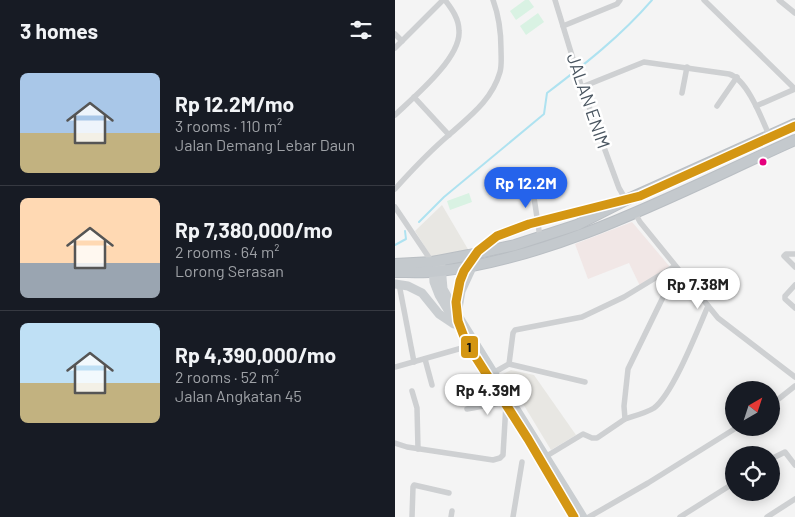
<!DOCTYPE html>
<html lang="en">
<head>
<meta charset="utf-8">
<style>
	:root { --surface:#171b24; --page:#242831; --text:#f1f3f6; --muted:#9ea1a6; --line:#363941; --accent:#2563eb }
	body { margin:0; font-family:Barlow,sans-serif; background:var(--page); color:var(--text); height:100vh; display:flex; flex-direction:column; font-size:19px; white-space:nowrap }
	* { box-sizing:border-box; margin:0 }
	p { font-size:16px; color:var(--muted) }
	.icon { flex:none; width:28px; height:28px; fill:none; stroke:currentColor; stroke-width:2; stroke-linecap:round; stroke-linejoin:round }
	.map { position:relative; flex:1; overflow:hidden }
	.side { display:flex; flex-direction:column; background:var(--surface); width:395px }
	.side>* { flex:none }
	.needle { width:32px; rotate:39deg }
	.tools { position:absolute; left:330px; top:381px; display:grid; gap:10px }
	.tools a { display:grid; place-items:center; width:55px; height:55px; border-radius:50%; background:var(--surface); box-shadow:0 2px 12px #0003; font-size:25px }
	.price { position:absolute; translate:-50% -42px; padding:0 11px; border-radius:18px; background:#fff; color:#222; font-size:16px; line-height:32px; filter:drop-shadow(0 1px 2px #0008) }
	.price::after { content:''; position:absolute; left:50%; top:30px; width:15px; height:11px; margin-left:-8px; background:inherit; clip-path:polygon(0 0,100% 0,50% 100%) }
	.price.selected { background:var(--accent); color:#fff }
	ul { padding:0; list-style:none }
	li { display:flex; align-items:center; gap:15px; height:125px; padding:0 20px }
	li+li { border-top:1px solid var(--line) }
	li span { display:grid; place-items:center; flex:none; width:140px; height:100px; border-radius:8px; color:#555 }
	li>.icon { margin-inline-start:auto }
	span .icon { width:60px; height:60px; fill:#fffc; stroke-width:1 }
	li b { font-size:21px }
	h2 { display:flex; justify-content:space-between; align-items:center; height:60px; padding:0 20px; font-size:21px }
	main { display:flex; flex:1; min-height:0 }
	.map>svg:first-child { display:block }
</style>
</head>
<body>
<main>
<section class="side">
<h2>3 homes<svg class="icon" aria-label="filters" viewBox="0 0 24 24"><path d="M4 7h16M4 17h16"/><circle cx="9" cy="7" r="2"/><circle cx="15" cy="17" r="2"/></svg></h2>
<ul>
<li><span style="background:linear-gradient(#a9c7e8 60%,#c2b280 0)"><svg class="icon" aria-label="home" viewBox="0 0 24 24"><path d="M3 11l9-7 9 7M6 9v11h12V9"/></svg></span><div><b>Rp 12.2M/mo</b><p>3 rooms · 110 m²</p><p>Jalan Demang Lebar Daun</p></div></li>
<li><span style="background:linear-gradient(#ffd9b3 65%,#9aa5b1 0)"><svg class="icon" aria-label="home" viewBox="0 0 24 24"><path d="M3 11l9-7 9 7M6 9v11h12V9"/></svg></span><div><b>Rp 7,380,000/mo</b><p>2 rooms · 64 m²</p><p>Lorong Serasan</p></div></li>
<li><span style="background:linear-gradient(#bfe0f5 60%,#c2b280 0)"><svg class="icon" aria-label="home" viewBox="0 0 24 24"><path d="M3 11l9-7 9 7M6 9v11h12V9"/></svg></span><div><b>Rp 4,390,000/mo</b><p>2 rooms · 52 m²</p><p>Jalan Angkatan 45</p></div></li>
</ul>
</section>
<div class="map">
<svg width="400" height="517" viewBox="0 0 400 517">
	<rect width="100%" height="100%" fill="#f4f4f4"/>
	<!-- commercial -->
	<g fill="#e8e7e3">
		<path d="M 47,205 L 74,251 L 37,258 L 20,231 Z"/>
		<path d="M 116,370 L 139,375 L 181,435 L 156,450 L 113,379 L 109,381 L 106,375 Z"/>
	</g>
	<!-- medical -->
	<path fill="#f1e7e6" d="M 237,222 L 275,267 L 245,286 L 234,263 L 193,279 L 180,244 Z"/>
	<!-- green -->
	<g fill="#d9f2e3">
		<path d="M 130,0 L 134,0 L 139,7 L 121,20 L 115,11 Z"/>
		<path d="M 143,13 L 149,22 L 131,35 L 125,26 Z"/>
		<path d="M 74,193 L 77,202 L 55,210 L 52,201 Z"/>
	</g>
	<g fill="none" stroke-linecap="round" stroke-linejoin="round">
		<!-- stream -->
		<g stroke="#aee2f0" stroke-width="2">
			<path d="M 24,222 L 49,197 L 149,114 L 152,93 C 190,64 226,36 257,0"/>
			<path d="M 0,245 L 11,239 L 10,231"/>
		</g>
		<!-- trunk casing -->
		<g stroke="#b9bec3" stroke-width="12">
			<g id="trunk">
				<path d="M 0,264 L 37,262 L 74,255 L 120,245 L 182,225 L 231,200 L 400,124"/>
				<path d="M 0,272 C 15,272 31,273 45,271 C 166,257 290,189 400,140"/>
			</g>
		</g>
		<!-- minor -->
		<g stroke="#ced0d2" stroke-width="5.5">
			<path d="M 160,0 L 186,85 L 224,188 L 231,200"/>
			<path d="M 309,0 L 400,89"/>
			<path d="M 384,0 L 400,13"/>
			<path d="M 168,26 L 222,4 L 225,0"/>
			<path d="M 0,34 L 7,41"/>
			<path d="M 0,48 L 48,0"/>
			<path d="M 187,87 L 249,62 L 334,74 C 352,79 367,119 374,135"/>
			<path d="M 287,93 L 292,67"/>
			<path d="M 19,97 L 54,135"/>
			<path d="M 322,106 L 342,77"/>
			<path d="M 361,106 L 400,89"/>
			<path d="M 0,115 C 19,97 66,58 64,31 C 64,19 57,9 50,0"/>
			<path d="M 136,178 L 145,237"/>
			<path d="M 0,189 C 17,170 35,151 55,134 C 75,116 97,100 105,72 C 107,65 106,57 106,49 C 106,33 104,16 98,0"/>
			<path d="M 0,207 L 37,262"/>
			<path d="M 240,213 L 245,222 L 323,318 L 400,377"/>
			<path d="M 400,254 L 391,254 L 389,256 L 400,267"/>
			<path d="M 4,284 L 19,362"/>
			<path d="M 400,285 L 390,296 L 390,299 L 400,308"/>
			<path d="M 30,359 L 37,385"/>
			<path d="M 114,364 L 190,382"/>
			<path d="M 0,367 L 74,346"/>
			<path d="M 98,373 L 114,364 L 118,333 L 120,330 L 187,317 L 229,297 L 280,266"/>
			<path d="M 17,391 L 22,408 L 23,449"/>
			<path d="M 376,405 L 400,386"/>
			<path d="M 72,409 L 110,402"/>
			<path d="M 230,419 C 239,416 251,413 259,408 C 278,394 303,329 313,306"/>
			<path d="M 0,443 L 12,447 L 98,460 L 105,458 L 108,455 L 111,404"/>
			<path d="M 150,457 L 188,434 L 197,438 L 202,438 L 230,419 L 229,406 L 233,369 L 272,289 L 284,271"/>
			<path d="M 376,459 L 390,452 L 400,465"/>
			<path d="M 17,517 L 18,487 L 19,485 L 54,493"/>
			<path d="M 56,517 L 57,511"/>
			<path d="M 118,517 L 127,462"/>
			<path d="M 194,517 L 253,483 L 341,428"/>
			<path d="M 285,517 L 339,483"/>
			<path d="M 372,517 L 400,499"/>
		</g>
		<!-- primary -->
		<g stroke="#caced1" stroke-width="9">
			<path d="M 46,266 L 48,289 L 62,314 L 188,517"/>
			<path d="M 38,267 L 39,282 L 44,295 L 62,325"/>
			<path d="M 0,284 L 13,286 L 27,293 L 44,314 L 59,324"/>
			<path d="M 62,314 L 66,291 L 78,265"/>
			<path d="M 148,464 L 180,517"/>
		</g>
		<!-- trunk -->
		<use href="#trunk" stroke="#c4c9cd" stroke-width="10"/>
		<!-- rail-1 casing -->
		<g stroke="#fff" stroke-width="12">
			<path id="rail-1" d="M 179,517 L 133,439 L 71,342 L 63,321 L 61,302 L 65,281 L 69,271 L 83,251 L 102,236 L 134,224 L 245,196 L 400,126"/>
		</g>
		<!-- rail-1 -->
		<use href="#rail-1" stroke="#d49613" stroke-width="9"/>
	</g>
	<!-- markers -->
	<circle fill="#e5007d" stroke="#fff" stroke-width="2" cx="368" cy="162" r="4.5"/>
	<g text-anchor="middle" stroke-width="5" stroke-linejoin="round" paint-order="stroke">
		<!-- street labels -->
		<g font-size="18" fill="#4a5661" stroke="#fff">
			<text transform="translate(193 101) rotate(71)" y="6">JALAN ENIM</text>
		</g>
	</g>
	<rect stroke="#fff" stroke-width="2" x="65" y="335" width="19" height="24" rx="5" fill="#d49613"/>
	<g font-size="14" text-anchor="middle" font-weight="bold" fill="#111">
		<text x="74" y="352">1</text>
	</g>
</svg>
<div class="tools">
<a><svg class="needle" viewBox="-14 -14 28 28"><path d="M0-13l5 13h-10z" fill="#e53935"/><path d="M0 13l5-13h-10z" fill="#9ea1a6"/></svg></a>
<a><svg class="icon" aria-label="locate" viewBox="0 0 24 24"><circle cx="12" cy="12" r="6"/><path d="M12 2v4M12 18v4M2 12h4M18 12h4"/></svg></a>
</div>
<b class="price selected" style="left:131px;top:209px">Rp 12.2M</b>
<b class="price" style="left:303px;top:310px">Rp 7.38M</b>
<b class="price" style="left:93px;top:416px">Rp 4.39M</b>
</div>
</main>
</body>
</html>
